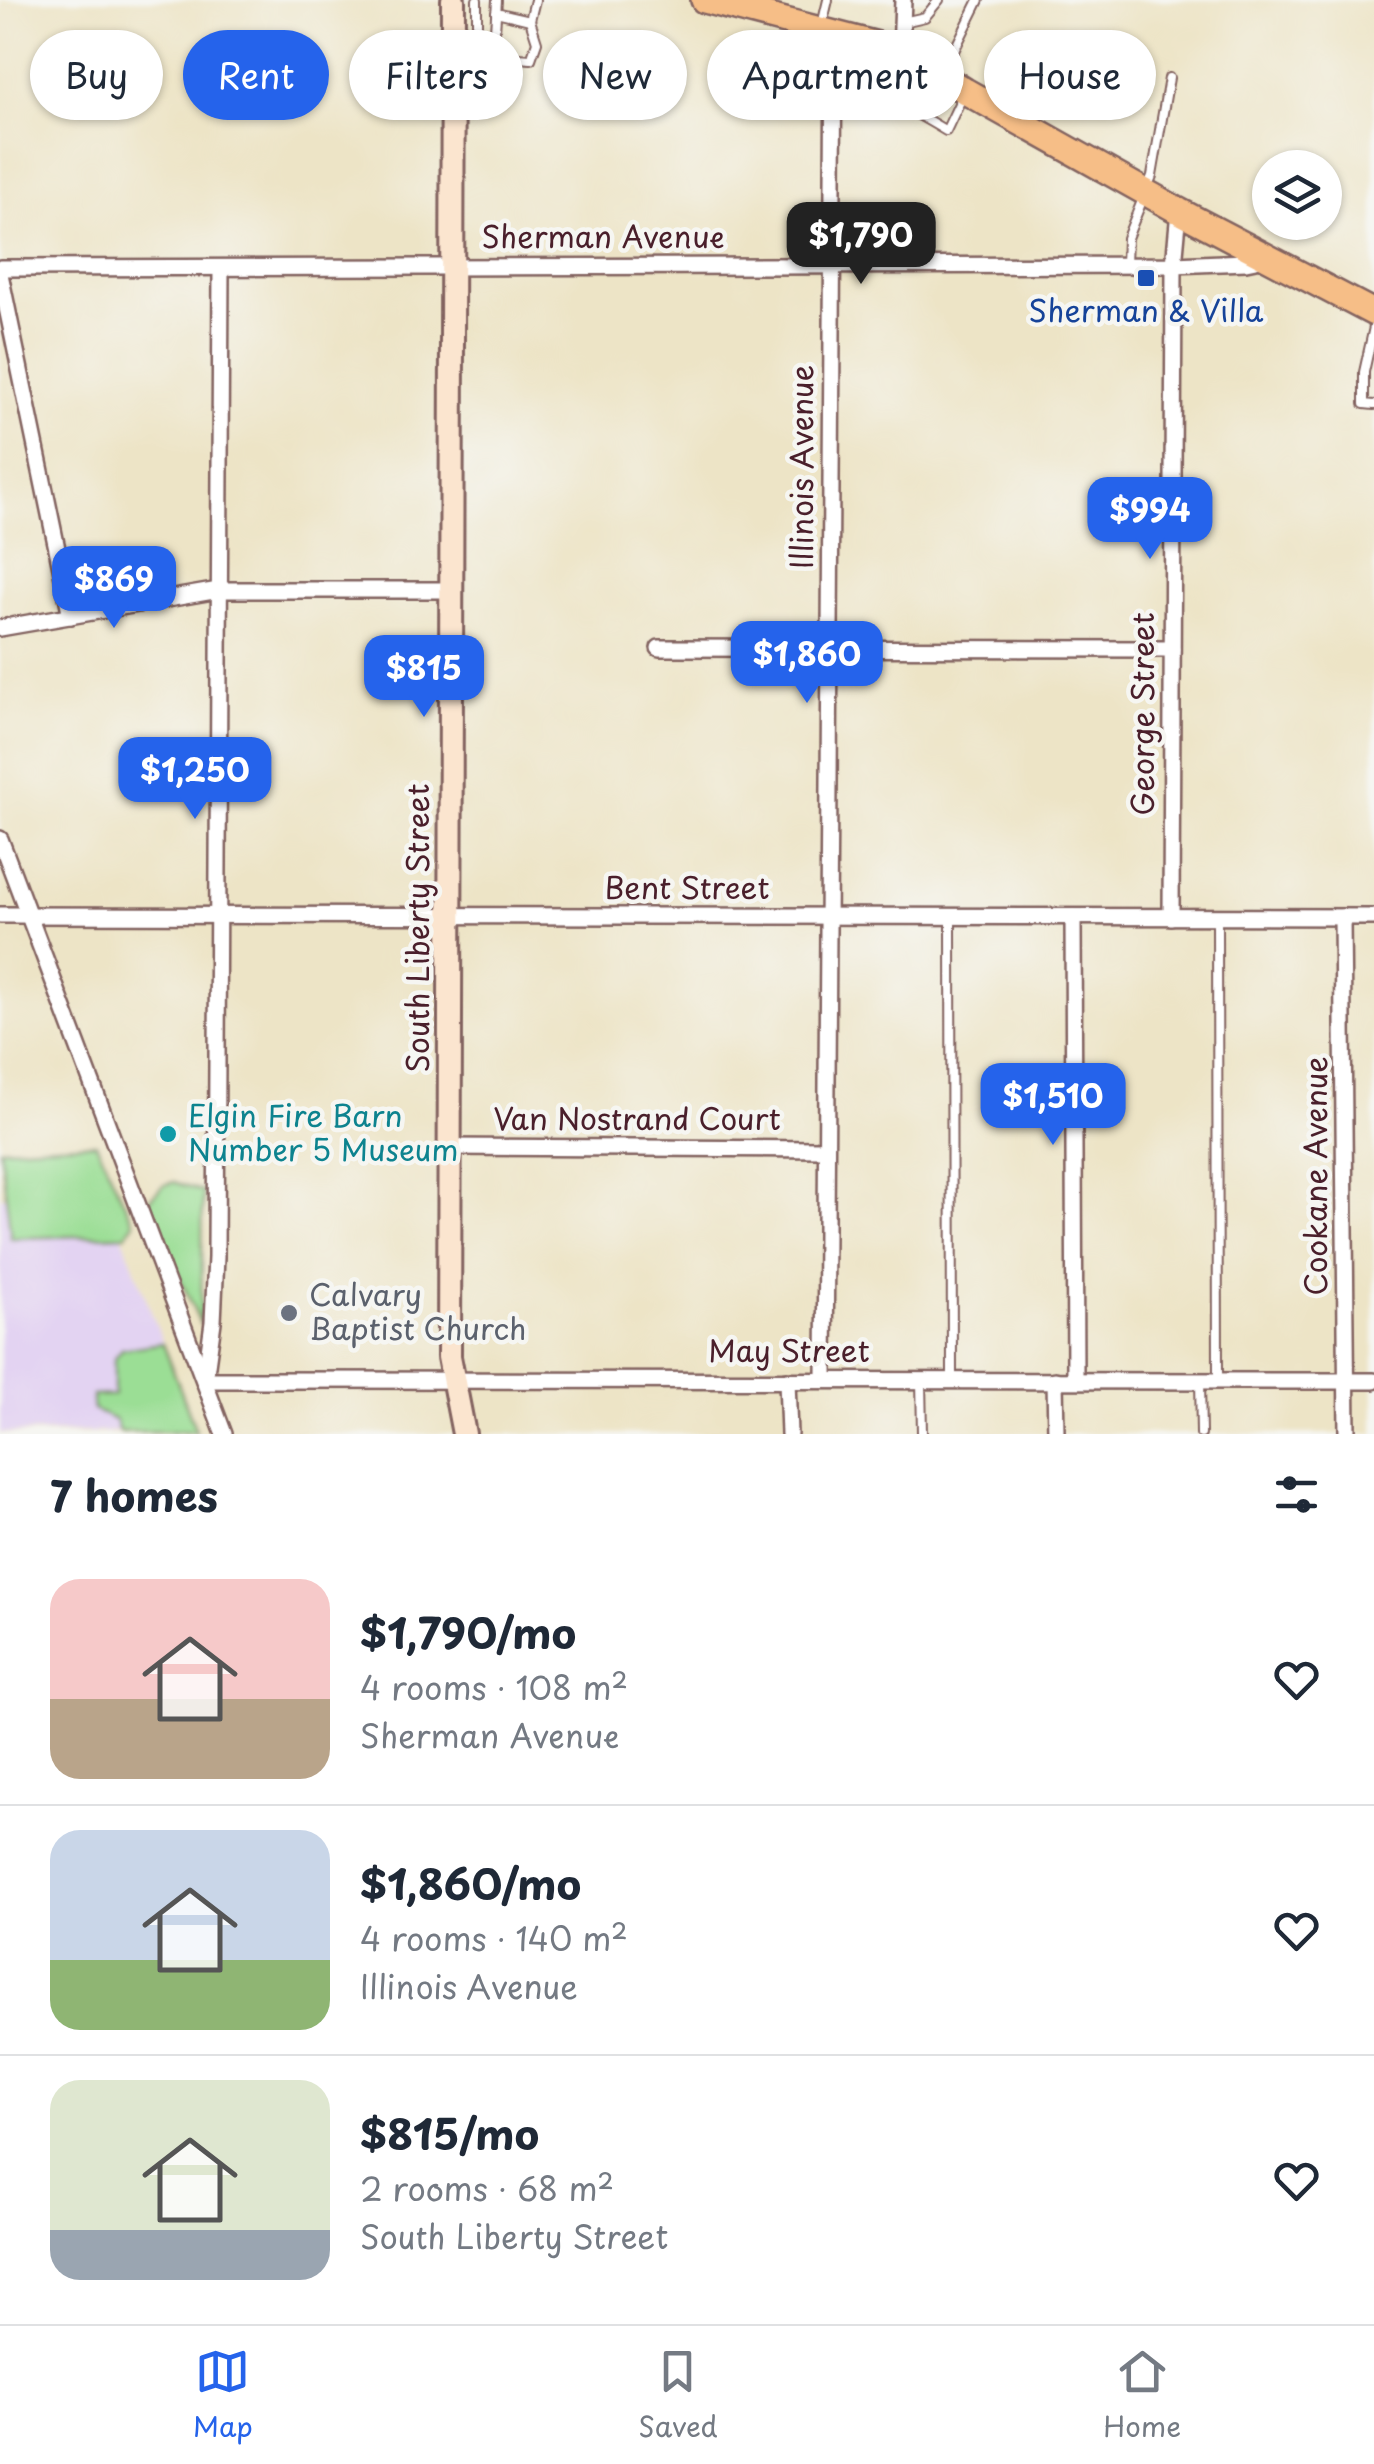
<!DOCTYPE html>
<html lang="en">
<head>
<meta charset="utf-8">
<style>
	:root { --surface:#fff; --page:#f6f6f7; --text:#1f2937; --muted:#747a83; --line:#e0e1e3; --accent:#2563eb }
	body { margin:0; font-family:"Playpen Sans",sans-serif; background:var(--page); color:var(--text); height:100vh; display:flex; flex-direction:column; font-size:38px; white-space:nowrap }
	* { box-sizing:border-box; margin:0 }
	p { font-size:32px; color:var(--muted) }
	.icon { flex:none; width:55px; height:55px; fill:none; stroke:currentColor; stroke-width:2; stroke-linecap:round; stroke-linejoin:round }
	.map { position:relative; height:1434px; overflow:hidden }
	.side { display:flex; flex-direction:column; background:var(--surface); flex:1 }
	.side>* { flex:none }
	.top-card { position:absolute; left:30px; top:30px; width:1315px; height:90px; display:flex; gap:20px }
	.buttons { position:absolute; left:1252px; top:150px; display:grid; gap:20px }
	.buttons a { display:grid; place-items:center; width:90px; height:90px; border-radius:50%; background:var(--surface); box-shadow:0 2px 8px #0004; font-size:50px }
	.price { position:absolute; translate:-50% -85px; padding:0 22px; border-radius:20px; background:var(--accent); color:#fff; font-size:32px; line-height:65px; filter:drop-shadow(0 2px 5px #0008) }
	.price::after { content:''; position:absolute; left:50%; top:60px; width:30px; height:22px; margin-left:-15px; background:inherit; clip-path:polygon(0 0,100% 0,50% 100%) }
	.price.active { background:#222; color:#fff }
	ul { padding:0; list-style:none }
	li { display:flex; align-items:center; gap:30px; height:250px; padding:0 50px }
	li+li { border-top:2px solid var(--line) }
	li span { display:grid; place-items:center; flex:none; width:280px; height:200px; border-radius:30px; color:#555 }
	li>.icon { margin-inline-start:auto }
	span .icon { width:120px; height:120px; fill:#fffc; stroke-width:1 }
	li b { font-size:42px }
	h2 { display:flex; justify-content:space-between; align-items:center; height:120px; padding:0 50px; font-size:42px }
	.chip { padding:0 35px; border-radius:45px; background:var(--surface); box-shadow:0 2px 8px #0004; font-size:35px; line-height:90px }
	.chip.active { background:var(--accent); color:#fff }
	.menu { display:flex; justify-content:space-around; align-items:center; height:140px; border-top:2px solid var(--line); background:var(--surface); font-size:28px; color:var(--muted) }
	.menu a { display:grid; justify-items:center; gap:5px }
	.menu .active { color:var(--accent) }
	.map>svg:first-child { display:block }
</style>
</head>
<body>
<div class="map">
<svg width="1374" height="1434" viewBox="0 0 1374 1434">
	<rect width="100%" height="100%" fill="#f6f6f2"/>
	<filter id="ink" filterUnits="userSpaceOnUse"><feTurbulence type="fractalNoise" baseFrequency=".01" numOctaves="2"/><feDisplacementMap in="SourceGraphic" scale="20" xChannelSelector="R" yChannelSelector="G"/><feConvolveMatrix kernelMatrix="1 2 1 2 8 2 1 2 1" color-interpolation-filters="sRGB"/></filter>
	<filter id="wash" filterUnits="userSpaceOnUse"><feTurbulence type="fractalNoise" baseFrequency=".0048" numOctaves="4" result="noise"/><feDisplacementMap in="SourceGraphic" scale="40" xChannelSelector="R" yChannelSelector="G"/><feGaussianBlur stdDeviation="2.25" result="paint"/><feColorMatrix in="noise" values="0 0 0 0 0 0 0 0 0 0 0 0 0 0 0 0 0 1.4 0 .05"/><feComposite in="paint" operator="in"/></filter>
	<g filter="url(#wash)">
		<rect width="100%" height="100%" fill="#ede4c6"/>
		<!-- built -->
		<path fill="#e3d3f2" d="M 5,1196 L 11,1238 L 122,1235 L 196,1431 L 0,1433 L 0,1197 Z"/>
		<!-- green -->
		<g fill="#9bde95" stroke="#727e60" stroke-width="2.5">
			<path d="M 96,1143 L 134,1223 L 126,1235 L 11,1238 L 0,1148 Z"/>
			<path d="M 174,1182 L 203,1192 L 201,1325 L 146,1202 L 164,1185 Z"/>
			<path d="M 163,1343 L 196,1431 L 119,1432 L 115,1420 L 93,1410 L 93,1396 L 114,1395 L 114,1359 L 122,1349 Z"/>
		</g>
	</g>
	<g filter="url(#ink)">
		<g fill="none" stroke-linecap="round" stroke-linejoin="round">
			<!-- lane casing -->
			<g stroke="#836461" stroke-width="12">
				<g id="lane">
					<path d="M 496,12 L 530,20 L 535,0"/>
					<path d="M 903,22 L 925,17 L 939,0"/>
					<path d="M 822,25 L 828,0"/>
					<path d="M 482,43 L 495,31 L 497,0"/>
					<path d="M 483,43 L 492,56 L 531,59 L 537,42 L 530,20"/>
					<path d="M 455,45 L 477,43 L 477,0"/>
					<path d="M 943,73 L 979,0"/>
					<path d="M 835,89 C 877,91 910,109 946,131 L 963,95"/>
					<path d="M 1126,264 L 1127,238 L 1152,176 L 1169,78"/>
					<path d="M 1374,327 L 1364,372 L 1364,404 L 1374,405"/>
					<path d="M 951,916 L 952,1379"/>
					<path d="M 1217,917 L 1218,1380"/>
					<path d="M 921,1379 L 922,1434"/>
					<path d="M 1200,1380 L 1201,1434"/>
				</g>
			</g>
			<!-- street casing -->
			<g stroke="#836461" stroke-width="20">
				<g id="street">
					<path d="M 901,51 L 903,0"/>
					<path d="M 0,268 L 1174,265 L 1246,262 L 1265,258"/>
					<path d="M 221,268 L 216,1257 L 213,1322 L 205,1380 L 1374,1381"/>
					<path d="M 0,274 L 71,616"/>
					<path d="M 0,628 L 219,590 L 451,590"/>
					<path d="M 659,648 L 1172,649"/>
					<path d="M 0,839 L 224,1434"/>
					<path d="M 0,915 L 1374,917"/>
					<path d="M 1073,917 L 1075,1379"/>
					<path d="M 1171,917 L 1174,265 L 1179,211"/>
					<path d="M 1342,917 L 1347,1434"/>
					<path d="M 449,1147 L 825,1149"/>
					<path d="M 825,1379 L 834,35"/>
					<path d="M 787,1380 L 789,1434"/>
					<path d="M 1055,1380 L 1056,1434"/>
				</g>
			</g>
			<!-- secondary casing -->
			<g stroke="#836461" stroke-width="28">
				<path id="secondary" d="M 453,0 L 449,1357 L 464,1434"/>
			</g>
			<!-- primary casing -->
			<g stroke="#836461" stroke-width="30">
				<path id="primary" d="M 704,0 L 901,51 L 965,91 L 1179,211 L 1374,313"/>
			</g>
			<!-- lane -->
			<use href="#lane" stroke="#fff" stroke-width="8"/>
			<!-- street -->
			<use href="#street" stroke="#fff" stroke-width="15"/>
			<!-- secondary -->
			<use href="#secondary" stroke="#fbe5cf" stroke-width="22"/>
			<!-- primary -->
			<use href="#primary" stroke="#f6be87" stroke-width="25"/>
		</g>
	</g>
	<!-- markers -->
	<rect fill="#1a4fb4" stroke="#f6f6f2" stroke-width="4" x="1136" y="268" width="20" height="20" rx="5"/>
	<circle fill="#0f9aa8" stroke="#f6f6f2" stroke-width="4" cx="168" cy="1134" r="10"/>
	<circle fill="#6b7280" stroke="#f6f6f2" stroke-width="4" cx="289" cy="1313" r="10"/>
	<g text-anchor="middle" stroke-width="9" stroke-linejoin="round" paint-order="stroke">
		<!-- street labels -->
		<g font-size="30" fill="#4a1f2b" stroke="#f6f6f2">
			<text x="603" y="248">Sherman Avenue</text>
			<text transform="translate(803 467) rotate(-90)" y="10">Illinois Avenue</text>
			<text transform="translate(1144 714) rotate(-90)" y="10">George Street</text>
			<text x="687" y="899">Bent Street</text>
			<text transform="translate(419 928) rotate(-90)" y="10">South Liberty Street</text>
			<text x="637" y="1130">Van Nostrand Court</text>
			<text transform="translate(1317 1176) rotate(-90)" y="10">Cookane Avenue</text>
			<text x="789" y="1362">May Street</text>
		</g>
		<!-- transit labels -->
		<g font-size="30" fill="#164399" stroke="#f6f6f2">
			<text x="1146" y="322">Sherman &amp; Villa</text>
		</g>
		<!-- culture labels -->
		<g font-size="30" fill="#0d838f" stroke="#f6f6f2" text-anchor="start">
			<text x="188" y="1127">Elgin Fire Barn<tspan x="188" dy="34">Number 5 Museum</tspan></text>
		</g>
		<!-- worship labels -->
		<g font-size="30" fill="#5b616d" stroke="#f6f6f2" text-anchor="start">
			<text x="309" y="1306">Calvary<tspan x="309" dy="34">Baptist Church</tspan></text>
		</g>
	</g>
</svg>
<div class="buttons">
<a><svg class="icon" aria-label="layers" viewBox="0 0 24 24"><path d="M12 4l9 5-9 5-9-5zM3 14l9 5 9-5"/></svg></a>
</div>
<b class="price active" style="left:861px;top:287px">$1,790</b>
<b class="price" style="left:1150px;top:562px">$994</b>
<b class="price" style="left:114px;top:631px">$869</b>
<b class="price" style="left:807px;top:706px">$1,860</b>
<b class="price" style="left:424px;top:720px">$815</b>
<b class="price" style="left:195px;top:822px">$1,250</b>
<b class="price" style="left:1053px;top:1148px">$1,510</b>
<div class="top-card">
<a class="chip">Buy</a>
<a class="chip active">Rent</a>
<a class="chip">Filters</a>
<a class="chip">New</a>
<a class="chip">Apartment</a>
<a class="chip">House</a>
</div>
</div>
<section class="side">
<h2>7 homes<svg class="icon" aria-label="filters" viewBox="0 0 24 24"><path d="M4 7h16M4 17h16"/><circle cx="9" cy="7" r="2"/><circle cx="15" cy="17" r="2"/></svg></h2>
<ul>
<li><span style="background:linear-gradient(#f6c9c9 60%,#b9a48a 0)"><svg class="icon" aria-label="home" viewBox="0 0 24 24"><path d="M3 11l9-7 9 7M6 9v11h12V9"/></svg></span><div><b>$1,790/mo</b><p>4 rooms · 108 m²</p><p>Sherman Avenue</p></div><svg class="icon" aria-label="heart" viewBox="0 0 24 24"><path d="M12 20l-8-8c-3-5 5-10 8-4 3-6 11-1 8 4z"/></svg></li>
<li><span style="background:linear-gradient(#c9d6e8 65%,#8fb573 0)"><svg class="icon" aria-label="home" viewBox="0 0 24 24"><path d="M3 11l9-7 9 7M6 9v11h12V9"/></svg></span><div><b>$1,860/mo</b><p>4 rooms · 140 m²</p><p>Illinois Avenue</p></div><svg class="icon" aria-label="heart" viewBox="0 0 24 24"><path d="M12 20l-8-8c-3-5 5-10 8-4 3-6 11-1 8 4z"/></svg></li>
<li><span style="background:linear-gradient(#dfe7d0 75%,#9aa5b1 0)"><svg class="icon" aria-label="home" viewBox="0 0 24 24"><path d="M3 11l9-7 9 7M6 9v11h12V9"/></svg></span><div><b>$815/mo</b><p>2 rooms · 68 m²</p><p>South Liberty Street</p></div><svg class="icon" aria-label="heart" viewBox="0 0 24 24"><path d="M12 20l-8-8c-3-5 5-10 8-4 3-6 11-1 8 4z"/></svg></li>
</ul>
</section>
<nav class="menu">
<a class="active"><svg class="icon" aria-label="map" viewBox="0 0 24 24"><path d="M3 6l6-2 6 2 6-2v14l-6 2-6-2-6 2zM9 4v14M15 6v14"/></svg>Map</a>
<a><svg class="icon" aria-label="saved" viewBox="0 0 24 24"><path d="M7 4h10v16l-5-4-5 4z"/></svg>Saved</a>
<a><svg class="icon" aria-label="home" viewBox="0 0 24 24"><path d="M3 11l9-7 9 7M6 9v11h12V9"/></svg>Home</a>
</nav>
</body>
</html>
